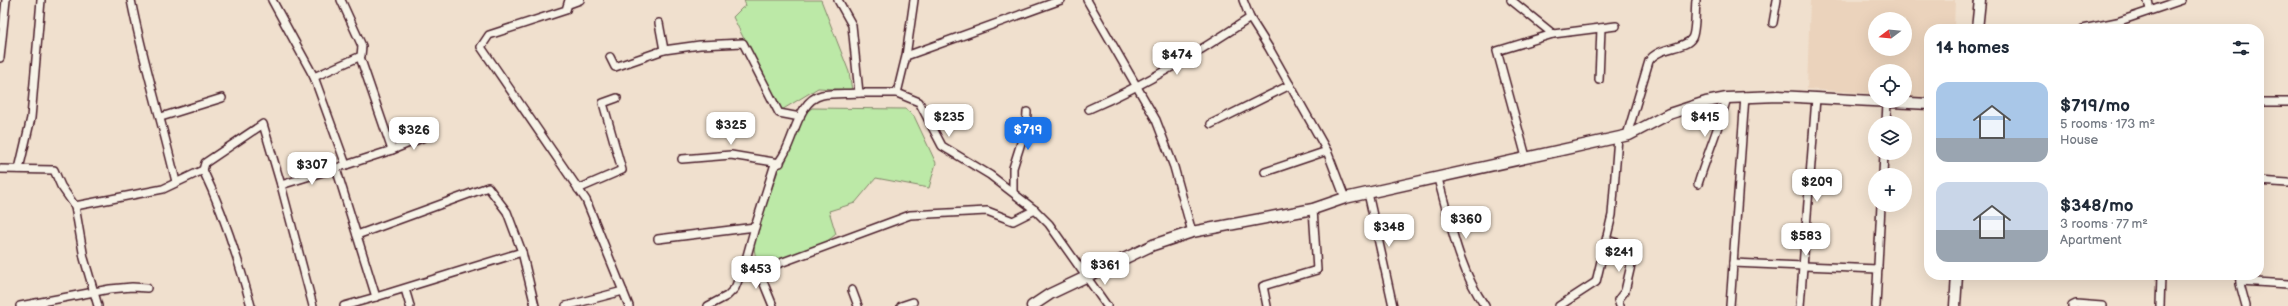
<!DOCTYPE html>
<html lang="en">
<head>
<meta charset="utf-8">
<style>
	:root { --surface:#fff; --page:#f6f6f7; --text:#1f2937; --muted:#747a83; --accent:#1a73e8 }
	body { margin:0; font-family:"Balsamiq Sans",sans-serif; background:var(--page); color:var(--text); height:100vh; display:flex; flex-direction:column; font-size:15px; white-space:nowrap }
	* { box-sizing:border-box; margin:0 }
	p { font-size:13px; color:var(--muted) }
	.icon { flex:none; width:22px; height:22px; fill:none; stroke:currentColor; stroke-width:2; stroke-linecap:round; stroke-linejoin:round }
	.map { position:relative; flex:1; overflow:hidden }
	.side { position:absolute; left:1924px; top:24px; width:340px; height:256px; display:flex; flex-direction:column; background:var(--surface); border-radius:16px; box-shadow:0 4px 16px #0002 }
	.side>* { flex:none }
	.needle { width:26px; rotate:254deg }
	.tools { position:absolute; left:1868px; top:12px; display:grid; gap:8px }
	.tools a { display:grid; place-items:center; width:44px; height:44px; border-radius:50%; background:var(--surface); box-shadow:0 4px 16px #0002; font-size:20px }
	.price { position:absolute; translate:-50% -34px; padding:0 9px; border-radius:8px; background:#fff; color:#222; font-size:13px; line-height:26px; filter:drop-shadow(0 1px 2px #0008) }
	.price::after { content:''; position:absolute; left:50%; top:24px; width:12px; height:9px; margin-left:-6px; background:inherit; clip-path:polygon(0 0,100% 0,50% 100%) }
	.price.selected { background:var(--accent); color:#fff }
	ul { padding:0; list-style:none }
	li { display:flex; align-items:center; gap:12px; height:100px; padding:0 12px }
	li span { display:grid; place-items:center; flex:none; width:112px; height:80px; border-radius:12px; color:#555 }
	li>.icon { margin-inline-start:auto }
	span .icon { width:48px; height:48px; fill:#fffc; stroke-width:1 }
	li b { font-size:17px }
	h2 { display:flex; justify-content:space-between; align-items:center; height:48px; padding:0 12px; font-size:17px }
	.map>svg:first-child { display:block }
</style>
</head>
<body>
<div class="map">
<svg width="2288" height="306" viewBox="0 0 2288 306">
	<rect width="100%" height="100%" fill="#f0e0ce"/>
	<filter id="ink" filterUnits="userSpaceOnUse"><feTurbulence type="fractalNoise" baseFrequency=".025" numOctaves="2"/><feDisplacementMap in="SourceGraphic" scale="8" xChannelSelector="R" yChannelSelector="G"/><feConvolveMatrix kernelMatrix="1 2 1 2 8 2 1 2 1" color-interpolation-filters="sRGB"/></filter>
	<g filter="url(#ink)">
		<!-- built -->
		<path fill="#ebd3bc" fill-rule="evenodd" d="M 1810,0 L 1955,0 L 1954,29 L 1929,29 L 1929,99 L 1905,97 L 1905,71 L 1875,71 L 1875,94 L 1807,89 ZM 1875,19 L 1905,19 L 1905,49 L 1875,49 Z"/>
		<!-- green -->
		<g fill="#bce9a7" stroke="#838469">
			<path d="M 744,0 L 821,0 L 849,72 L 852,90 L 818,88 L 780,111 L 733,17 L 742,8 L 746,6 Z"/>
			<path d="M 812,108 L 905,109 L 914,116 L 936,163 L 929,188 L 876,178 L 855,203 L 829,211 L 836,234 C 815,253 784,261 757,266 L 753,242 L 779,168 L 785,163 L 803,114 Z"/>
		</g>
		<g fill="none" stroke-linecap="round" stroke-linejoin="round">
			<!-- street casing -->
			<g stroke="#4a1f2b" stroke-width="10">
				<g id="street">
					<path d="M 131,0 C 143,62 162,121 176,182"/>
					<path d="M 272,0 L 314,77 L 346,165 L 336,168 L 376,297 L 344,306"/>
					<path d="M 569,0 L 566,10 L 489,35 L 481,47 L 586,200 L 629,306"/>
					<path d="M 838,0 L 852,25 L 859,93 L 897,93 L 919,102 L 942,146 L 990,175 L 1035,210 L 1049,224 L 1107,306"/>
					<path d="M 1087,0 L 1156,120 L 1174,167 L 1192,232"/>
					<path d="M 1243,0 L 1250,18 L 1269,48 L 1327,151 L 1345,198"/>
					<path d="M 1511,0 L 1553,34 L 1497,51 L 1526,157"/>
					<path d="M 2148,0 L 2150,10"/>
					<path d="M 569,4 L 580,0"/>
					<path d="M 659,23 L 664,50"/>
					<path d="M 1773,23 L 1777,0"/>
					<path d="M 2083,29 L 2117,22 L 2182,0"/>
					<path d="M 1553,34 L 1616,26"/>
					<path d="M 906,56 L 914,0"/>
					<path d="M 610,57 L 615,67 L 664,50 L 700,45 L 743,43 L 779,113 L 800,117"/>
					<path d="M 0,58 L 6,0"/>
					<path d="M 314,77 L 361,56 L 362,46 L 341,0"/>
					<path d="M 1599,80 L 1601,28"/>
					<path d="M 897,93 L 906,56 L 1061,0"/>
					<path d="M 2259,102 L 2288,102"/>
					<path d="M 1089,109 C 1147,84 1198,52 1250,18"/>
					<path d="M 161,117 L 222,98"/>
					<path d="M 1886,123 L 1887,103"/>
					<path d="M 1211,124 L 1290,85"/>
					<path d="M 1627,135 L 1649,61 C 1658,46 1685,50 1692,38 C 1696,31 1695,9 1696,0"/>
					<path d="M 392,150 L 429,135"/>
					<path d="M 682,159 L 731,155 L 780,163"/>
					<path d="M 346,165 L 392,150 L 360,57"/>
					<path d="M 0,169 L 54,170 L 61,186 L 75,206 L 84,258 L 98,306"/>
					<path d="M 19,169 L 31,118 L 41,0"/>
					<path d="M 203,170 L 205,163 L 263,124 L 281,185 L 313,306"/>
					<path d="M 1265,172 L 1327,151"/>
					<path d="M 1883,175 L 1884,153"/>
					<path d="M 1438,179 C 1450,221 1459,270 1485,306"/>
					<path d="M 2259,181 L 2288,183"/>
					<path d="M 1698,184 C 1707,155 1719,127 1727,98"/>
					<path d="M 281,185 L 336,168"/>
					<path d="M 578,189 L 622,170 L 603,103 L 617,98"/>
					<path d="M 1013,191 L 1013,168 L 1026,127 L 1027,112"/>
					<path d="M 1368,193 L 1393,306"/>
					<path d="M 75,206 L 163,189 L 203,170 C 224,214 238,258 251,306"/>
					<path d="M 357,235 L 488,187 L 507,212 L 522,252 L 376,297"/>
					<path d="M 658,239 L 755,227"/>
					<path d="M 1607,240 L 1635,248 L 1625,291 L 1618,300 L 1620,306"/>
					<path d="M 522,252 L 535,306"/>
					<path d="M 1733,263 L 1878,269"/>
					<path d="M 744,268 L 756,272 L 762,279 L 773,306"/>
					<path d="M 756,272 L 910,215 L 987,211 L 1013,221 L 1035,210"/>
					<path d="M 2240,275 L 2240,284 L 2246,306"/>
					<path d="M 2240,281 L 2288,284"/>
					<path d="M 405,289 L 410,306"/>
					<path d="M 852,290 L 858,306"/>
					<path d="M 20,306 L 110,289 L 132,287 L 147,288"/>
					<path d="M 566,306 L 623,291"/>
					<path d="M 708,306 L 727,296 L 735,288 L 745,263 L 755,227 L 774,167 C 795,150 794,101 822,95 C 834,93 847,94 859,93"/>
					<path d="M 901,306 L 913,302"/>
					<path d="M 1267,306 L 1263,286 L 1317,270 L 1313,209"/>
					<path d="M 1559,306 L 1596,282 L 1612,215 L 1618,137"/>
					<path d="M 1730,306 L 1745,96"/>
					<path d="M 1800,306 L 1816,98"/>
					<path d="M 1876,306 L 1881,205"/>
					<path d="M 2072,306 L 2076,304 L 2102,306"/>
					<path d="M 2160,306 L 2161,275"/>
				</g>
			</g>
			<!-- secondary casing -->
			<g stroke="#4a1f2b" stroke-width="13">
				<g id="secondary">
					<path d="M 1977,29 L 1980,0"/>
					<path d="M 1032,306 L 1050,294 L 1153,245 L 1192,232 L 1313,209 L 1345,198 L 1629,135 L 1669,114 L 1706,102 L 1727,98 L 1778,96 L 1929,104"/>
					<path d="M 1955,306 L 1957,275"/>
				</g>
			</g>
			<!-- street -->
			<use href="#street" stroke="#f7f3e8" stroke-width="7"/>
			<!-- secondary -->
			<use href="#secondary" stroke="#f7f3e8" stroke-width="10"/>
		</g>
	</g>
</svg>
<div class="tools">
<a><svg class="needle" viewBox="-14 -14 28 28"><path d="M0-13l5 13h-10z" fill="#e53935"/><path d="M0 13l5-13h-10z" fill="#747a83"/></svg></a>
<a><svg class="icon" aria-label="locate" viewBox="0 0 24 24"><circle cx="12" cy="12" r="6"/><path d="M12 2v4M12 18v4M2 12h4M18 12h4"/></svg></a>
<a><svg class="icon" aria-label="layers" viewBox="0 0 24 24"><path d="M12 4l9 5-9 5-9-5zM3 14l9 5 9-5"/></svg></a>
<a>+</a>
</div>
<b class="price" style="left:1177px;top:76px">$474</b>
<b class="price" style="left:949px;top:138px">$235</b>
<b class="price" style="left:1705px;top:138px">$415</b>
<b class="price" style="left:731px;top:146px">$325</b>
<b class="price" style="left:414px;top:151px">$326</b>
<b class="price selected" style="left:1028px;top:151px">$719</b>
<b class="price" style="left:312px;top:186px">$307</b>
<b class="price" style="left:1817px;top:203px">$209</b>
<b class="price" style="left:1466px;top:240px">$360</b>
<b class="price" style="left:1389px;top:248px">$348</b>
<b class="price" style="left:1806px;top:257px">$583</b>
<b class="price" style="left:1619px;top:273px">$241</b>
<b class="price" style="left:1105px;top:286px">$361</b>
<b class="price" style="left:756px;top:290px">$453</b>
<section class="side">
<h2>14 homes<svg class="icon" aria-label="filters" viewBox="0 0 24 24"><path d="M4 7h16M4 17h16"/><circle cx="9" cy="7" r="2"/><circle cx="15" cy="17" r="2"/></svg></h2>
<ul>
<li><span style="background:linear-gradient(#a9c7e8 70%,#9aa5b1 0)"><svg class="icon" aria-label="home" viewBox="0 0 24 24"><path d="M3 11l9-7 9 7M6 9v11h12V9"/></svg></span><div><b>$719/mo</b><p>5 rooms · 173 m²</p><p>House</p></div></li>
<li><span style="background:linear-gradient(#c9d6e8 60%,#9aa5b1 0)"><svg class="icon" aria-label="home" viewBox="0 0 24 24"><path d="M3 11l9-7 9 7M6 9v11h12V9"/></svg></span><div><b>$348/mo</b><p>3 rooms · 77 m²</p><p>Apartment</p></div></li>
</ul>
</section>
</div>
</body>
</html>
